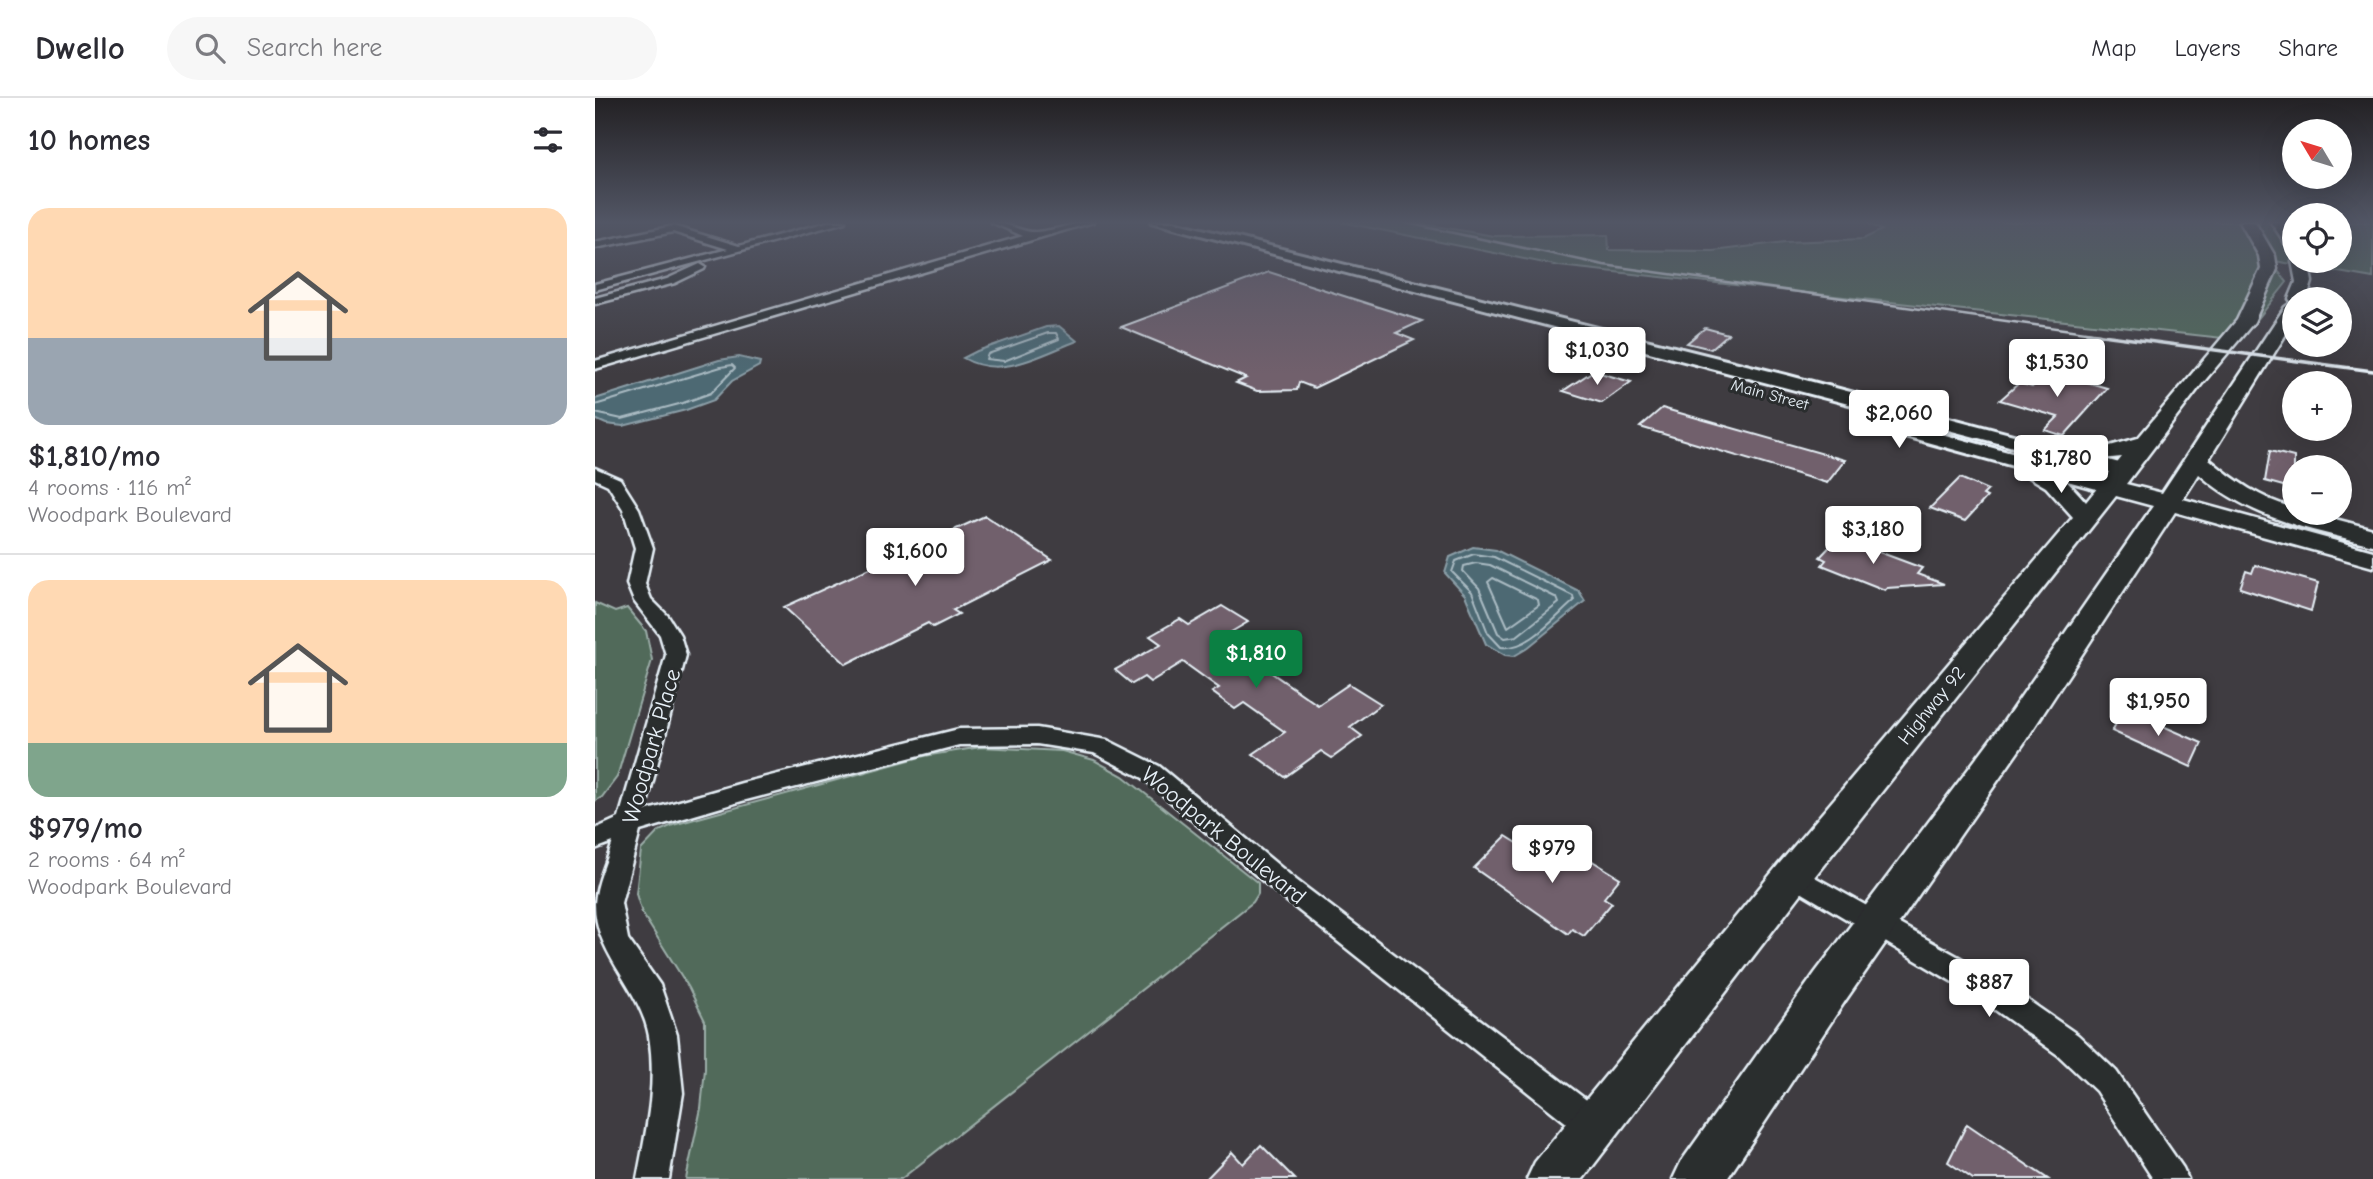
<!DOCTYPE html>
<html lang="en">
<head>
<meta charset="utf-8">
<style>
	:root { --surface:#fff; --page:#f7f7f7; --text:#2b2b33; --muted:#7c7c81; --line:#e1e1e2; --accent:#0b8043 }
	body { margin:0; font-family:"Comic Neue",sans-serif; background:var(--page); color:var(--text); height:100vh; display:flex; flex-direction:column; font-size:26px; white-space:nowrap }
	* { box-sizing:border-box; margin:0 }
	p { font-size:23px; color:var(--muted) }
	.icon { flex:none; width:38px; height:38px; fill:none; stroke:currentColor; stroke-width:2; stroke-linecap:round; stroke-linejoin:round }
	.map { position:relative; flex:1; overflow:hidden }
	.sheet { display:flex; flex-direction:column; background:var(--surface); width:595px }
	.sheet>* { flex:none }
	.needle { width:46px; rotate:308deg }
	.controls { position:absolute; left:1687px; top:21px; display:grid; gap:14px }
	.controls a { display:grid; place-items:center; width:70px; height:70px; border-radius:50%; background:var(--surface); box-shadow:0 7px 28px #0002; font-size:35px }
	.price { position:absolute; translate:-50% -60px; padding:0 16px; border-radius:7px; background:#fff; color:#222; font-size:23px; line-height:46px; filter:drop-shadow(0 2px 4px #0008) }
	.price::after { content:''; position:absolute; left:50%; top:42px; width:21px; height:16px; margin-left:-10px; background:inherit; clip-path:polygon(0 0,100% 0,50% 100%) }
	.price.active { background:var(--accent); color:#fff }
	ul { padding:0; list-style:none }
	li { display:grid; align-content:center; gap:14px; height:371px; padding:0 28px }
	li+li { border-top:2px solid var(--line) }
	li span { display:grid; place-items:center; height:217px; border-radius:21px; color:#555 }
	li>.icon { margin-inline-start:auto }
	span .icon { width:126px; height:126px; fill:#fffc; stroke-width:1 }
	li b { font-size:30px }
	h2 { display:flex; justify-content:space-between; align-items:center; height:84px; padding:0 28px; font-size:30px }
	header { display:flex; align-items:center; gap:42px; box-sizing:border-box; height:98px; padding:0 35px; background:var(--surface); border-bottom:2px solid var(--line) }
	header strong { font-size:33px }
	nav { display:flex; gap:38px; margin-inline-start:auto; font-size:24px }
	.search { width:490px; height:63px; background:var(--page); display:flex; align-items:center; gap:18px; box-sizing:border-box; padding:0 24px; border-radius:38px; color:var(--muted); font-size:26px }
	main { display:flex; flex:1; min-height:0 }
	.map>svg:first-child { display:block }
</style>
</head>
<body>
<header>
<strong>Dwello</strong>
<div class="search"><svg class="icon" aria-label="search" viewBox="0 0 24 24"><circle cx="10" cy="10" r="6"/><path d="M15 15l6 6"/></svg>Search here</div>
<nav><a>Map</a><a>Layers</a><a>Share</a></nav>
</header>
<main>
<section class="sheet">
<h2>10 homes<svg class="icon" aria-label="filters" viewBox="0 0 24 24"><path d="M4 7h16M4 17h16"/><circle cx="9" cy="7" r="2"/><circle cx="15" cy="17" r="2"/></svg></h2>
<ul>
<li><span style="background:linear-gradient(#ffd9b3 60%,#9aa5b1 0)"><svg class="icon" aria-label="home" viewBox="0 0 24 24"><path d="M3 11l9-7 9 7M6 9v11h12V9"/></svg></span><div><b>$1,810/mo</b><p>4 rooms · 116 m²</p><p>Woodpark Boulevard</p></div></li>
<li><span style="background:linear-gradient(#ffd9b3 75%,#7fa58c 0)"><svg class="icon" aria-label="home" viewBox="0 0 24 24"><path d="M3 11l9-7 9 7M6 9v11h12V9"/></svg></span><div><b>$979/mo</b><p>2 rooms · 64 m²</p><p>Woodpark Boulevard</p></div></li>
</ul>
</section>
<div class="map">
<svg width="1778" height="1081" viewBox="0 0 1778 1081">
	<rect width="100%" height="100%" fill="#3f3c41"/>
	<filter id="ink" filterUnits="userSpaceOnUse"><feTurbulence type="fractalNoise" baseFrequency=".0143" numOctaves="2"/><feDisplacementMap in="SourceGraphic" scale="14" xChannelSelector="R" yChannelSelector="G"/><feConvolveMatrix kernelMatrix="1 2 1 2 8 2 1 2 1" color-interpolation-filters="sRGB"/></filter>
	<g filter="url(#ink)">
		<!-- green -->
		<g fill="#516b5a" stroke="#9caea9" stroke-width="2">
			<path d="M 746,124 L 817,124 L 899,138 L 1013,137 L 1014,152 L 1118,153 L 1190,144 L 1268,141 L 1287,132 L 1270,124 L 1699,124 L 1699,163 L 1745,163 L 1745,124 L 1778,124 L 1778,180 L 1674,162 L 1692,184 L 1646,242 L 964,168 Z"/>
			<path d="M 0,505 L 20,514 L 32,510 L 51,533 L 57,562 L 22,679 L 7,699 L 0,703 Z"/>
			<path d="M 386,649 L 467,653 L 499,662 L 528,678 L 663,785 L 663,796 L 658,804 L 306,1081 L 91,1081 L 106,1010 L 110,971 L 110,923 L 94,890 L 47,815 L 41,796 L 46,752 L 64,733 L 78,727 L 329,658 Z"/>
		</g>
		<!-- water -->
		<g fill="#4e6973" stroke="#8c9fa8" stroke-width="2">
			<path d="M 451,229 L 464,228 L 482,243 C 445,257 406,282 368,260 L 382,253 Z"/>
			<path d="M 144,259 L 165,264 L 164,268 L 137,283 L 119,302 L 91,312 L 28,328 L 11,326 L 0,321 L 0,301 L 124,262 Z"/>
			<path d="M 878,449 L 901,452 L 984,493 L 990,503 L 931,551 L 919,558 L 910,557 L 891,546 L 870,497 L 850,475 L 855,459 Z"/>
		</g>
		<g fill="none" stroke-linecap="round" stroke-linejoin="round">
			<!-- shore -->
			<g stroke="#aabbc3" stroke-width="2">
				<path d="M 453,235 L 461,235 L 464,241 L 409,263 L 391,261 L 393,256 Z"/>
				<path d="M 0,307 L 126,269 L 137,267 L 140,270 L 116,295 L 88,305 L 27,321 L 0,315"/>
				<path d="M 879,456 L 899,459 L 978,498 L 979,503 C 960,519 933,553 906,549 L 893,535 L 877,494 L 857,474 L 861,463 Z"/>
				<path d="M 881,465 L 895,467 L 962,500 L 964,505 L 922,538 L 910,540 L 903,535 L 884,490 L 868,473 L 869,468 Z"/>
				<path d="M 898,480 L 943,502 L 944,507 L 913,529 L 893,484 Z"/>
			</g>
		</g>
		<!-- building -->
		<g fill="#71606c" stroke="#e8f1f8" stroke-width="2">
			<path d="M 674,174 L 827,223 L 801,235 L 819,242 L 719,290 L 704,284 L 702,292 L 662,293 L 641,285 L 651,280 L 526,229 Z"/>
			<path d="M 1110,230 L 1133,236 L 1116,251 L 1092,245 Z"/>
			<path d="M 998,273 L 1012,277 L 1036,284 L 1007,305 L 968,293 Z"/>
			<path d="M 1454,273 L 1512,290 L 1469,338 L 1450,332 L 1463,319 L 1405,302 L 1424,285 L 1437,289 Z"/>
			<path d="M 1067,310 L 1250,362 L 1232,385 L 1045,329 Z"/>
			<path d="M 1675,353 L 1699,359 L 1699,391 L 1670,383 Z"/>
			<path d="M 1365,380 L 1393,392 L 1388,397 L 1392,399 L 1370,423 L 1335,410 Z"/>
			<path d="M 390,418 L 457,462 L 358,512 L 364,516 L 338,529 L 333,525 L 251,566 L 189,509 Z"/>
			<path d="M 1244,439 L 1327,470 L 1322,476 L 1349,486 L 1292,490 L 1290,492 L 1227,467 L 1231,462 L 1225,459 Z"/>
			<path d="M 1660,467 L 1723,485 L 1716,513 L 1645,490 L 1651,473 L 1657,475 Z"/>
			<path d="M 627,508 L 653,524 L 626,540 L 723,607 L 754,586 L 786,606 L 755,629 L 767,638 L 737,660 L 726,653 L 690,679 L 658,656 L 690,634 L 649,605 L 640,611 L 617,594 L 624,590 L 588,564 L 555,584 L 549,579 L 537,586 L 520,572 L 566,546 L 555,538 L 585,521 L 594,527 Z"/>
			<path d="M 1529,611 L 1607,645 L 1596,669 L 1517,633 Z"/>
			<path d="M 911,738 L 964,771 L 981,753 L 1025,780 L 1009,800 L 1017,805 L 989,838 L 977,831 L 973,836 L 879,770 Z"/>
			<path d="M 1372,1026 L 1453,1081 L 1378,1081 L 1353,1064 Z"/>
			<path d="M 666,1047 L 700,1081 L 611,1081 L 637,1054 L 648,1066 Z"/>
		</g>
		<g fill="none" stroke-linecap="round" stroke-linejoin="round">
			<!-- minor casing -->
			<g stroke="#e8f1f8" stroke-width="5">
				<g id="minor">
					<path d="M 233,124 L 250,124 L 0,192 L 0,186 L 133,151 L 78,134 L 0,150 L 0,144 L 78,128 L 144,148 Z"/>
					<path d="M 396,124 C 412,124 428,135 441,134 C 460,133 478,124 498,124 L 0,271 L 0,263 L 428,138 Z"/>
					<path d="M 105,166 L 110,169 L 109,171 L 80,185 L 0,206 L 0,200 L 72,181 Z"/>
					<path d="M 0,370 L 25,381 L 44,411 L 58,450 L 50,486 L 56,501 L 73,518 L 85,537 L 91,557 L 50,713 L 147,685 L 364,631 L 442,630 L 512,642 L 564,668 L 701,782 L 1010,1016 L 1014,1027 L 1010,1038 L 999,1042 L 988,1038 L 683,796 L 548,680 L 499,655 L 442,646 L 364,647 L 147,703 L 45,733 L 26,805 L 33,841 L 65,887 L 82,937 L 88,995 L 74,1081 L 42,1081 C 51,1033 62,987 54,938 C 45,889 0,857 0,806 C 1,786 12,763 18,744 L 0,751 L 0,731 L 24,720 L 71,557 L 65,537 L 39,503 L 32,486 L 40,450 L 28,411 L 13,387 L 0,381 Z"/>
					<path d="M 1198,767 L 1398,878 L 1483,937 L 1521,973 L 1588,1070 L 1593,1081 L 1558,1081 L 1501,993 L 1463,957 L 1378,896 L 1189,784 L 1186,777 L 1189,770 Z"/>
				</g>
			</g>
			<!-- secondary casing -->
			<g stroke="#e8f1f8" stroke-width="6">
				<g id="secondary">
					<path d="M 556,124 L 579,124 L 1191,277 L 1536,368 L 1539,372 L 1536,376 L 1522,376 Z"/>
					<path d="M 1317,328 L 1524,384 L 1527,389 L 1524,394 L 1516,395 L 1310,338 L 1307,334 Z"/>
				</g>
			</g>
			<!-- primary casing -->
			<g stroke="#e8f1f8" stroke-width="5">
				<g id="primary">
					<path d="M 1645,124 L 1660,124 L 1680,158 L 1682,171 L 1659,224 L 1606,287 L 1531,386 L 1567,395 L 1690,209 L 1697,204 L 1694,201 L 1701,184 L 1697,163 L 1699,160 L 1699,163 L 1713,163 L 1717,184 L 1712,201 L 1699,201 L 1699,223 L 1614,361 C 1640,383 1666,401 1699,410 L 1699,415 L 1717,415 L 1778,431 L 1778,447 C 1714,431 1655,421 1604,376 L 1588,401 L 1778,453 L 1778,469 L 1580,414 L 1429,645 L 1250,903 L 1132,1081 L 1078,1081 L 1086,1064 L 1220,875 L 1405,629 L 1558,408 L 1521,398 L 1212,788 L 988,1081 L 932,1081 L 940,1064 L 1184,766 L 1478,419 L 1451,389 L 1419,370 L 1415,365 L 1419,360 C 1446,353 1474,385 1491,404 L 1527,359 L 1473,364 L 1465,362 L 1461,357 L 1465,352 L 1515,348 L 1543,340 L 1642,222 L 1666,171 L 1664,158 Z"/>
					<path d="M 1676,124 L 1691,124 L 1699,137 L 1699,153 L 1694,151 Z"/>
				</g>
			</g>
			<!-- minor -->
			<use href="#minor" fill="#2a2d2e" fill-rule="evenodd"/>
			<!-- secondary -->
			<use href="#secondary" fill="#2a2d2e" fill-rule="evenodd"/>
			<!-- primary -->
			<use href="#primary" fill="#2a2d2e" fill-rule="evenodd"/>
			<!-- rail-far1 -->
			<path stroke="#e8f1f8" stroke-width="2.5" d="M 807,124 L 1009,167 L 1505,236"/>
			<!-- rail -->
			<path stroke="#e8f1f8" stroke-width="3.5" d="M 1492,235 L 1778,273"/>
		</g>
	</g>
	<!-- sky -->
	<linearGradient id="sky" x2="0" y2="1"><stop stop-color="#232124"/><stop offset="0.45" stop-color="#525665"/><stop offset="1" stop-color="#525665" stop-opacity="0"/></linearGradient>
	<rect width="1778" height="276" fill="url(#sky)"/>
	<g text-anchor="middle" stroke-width="6" stroke-linejoin="round" paint-order="stroke">
		<!-- far-street labels -->
		<g font-size="16" fill="#e8f1f8" stroke="#2a2d2e">
			<text transform="translate(1175 296) rotate(15)" y="6">Main Street</text>
		</g>
		<!-- street labels -->
		<g font-size="19" fill="#e8f1f8" stroke="#2a2d2e">
			<text transform="translate(1336 607) rotate(-51)" y="7">Highway 92</text>
		</g>
		<!-- near-street labels -->
		<g font-size="23" fill="#e8f1f8" stroke="#2a2d2e">
			<text transform="translate(56 648) rotate(-74)" y="8">Woodpark Place</text>
			<text transform="translate(629 737) rotate(39)" y="8">Woodpark Boulevard</text>
		</g>
	</g>
</svg>
<div class="controls">
<a><svg class="needle" viewBox="-14 -14 28 28"><path d="M0-13l5 13h-10z" fill="#e53935"/><path d="M0 13l5-13h-10z" fill="#7c7c81"/></svg></a>
<a><svg class="icon" aria-label="locate" viewBox="0 0 24 24"><circle cx="12" cy="12" r="6"/><path d="M12 2v4M12 18v4M2 12h4M18 12h4"/></svg></a>
<a><svg class="icon" aria-label="layers" viewBox="0 0 24 24"><path d="M12 4l9 5-9 5-9-5zM3 14l9 5 9-5"/></svg></a>
<a>+</a>
<a>−</a>
</div>
<b class="price" style="left:1002px;top:289px">$1,030</b>
<b class="price" style="left:1462px;top:301px">$1,530</b>
<b class="price" style="left:1304px;top:352px">$2,060</b>
<b class="price" style="left:1466px;top:397px">$1,780</b>
<b class="price" style="left:1278px;top:468px">$3,180</b>
<b class="price" style="left:320px;top:490px">$1,600</b>
<b class="price active" style="left:661px;top:592px">$1,810</b>
<b class="price" style="left:1563px;top:640px">$1,950</b>
<b class="price" style="left:957px;top:787px">$979</b>
<b class="price" style="left:1394px;top:921px">$887</b>
</div>
</main>
</body>
</html>
